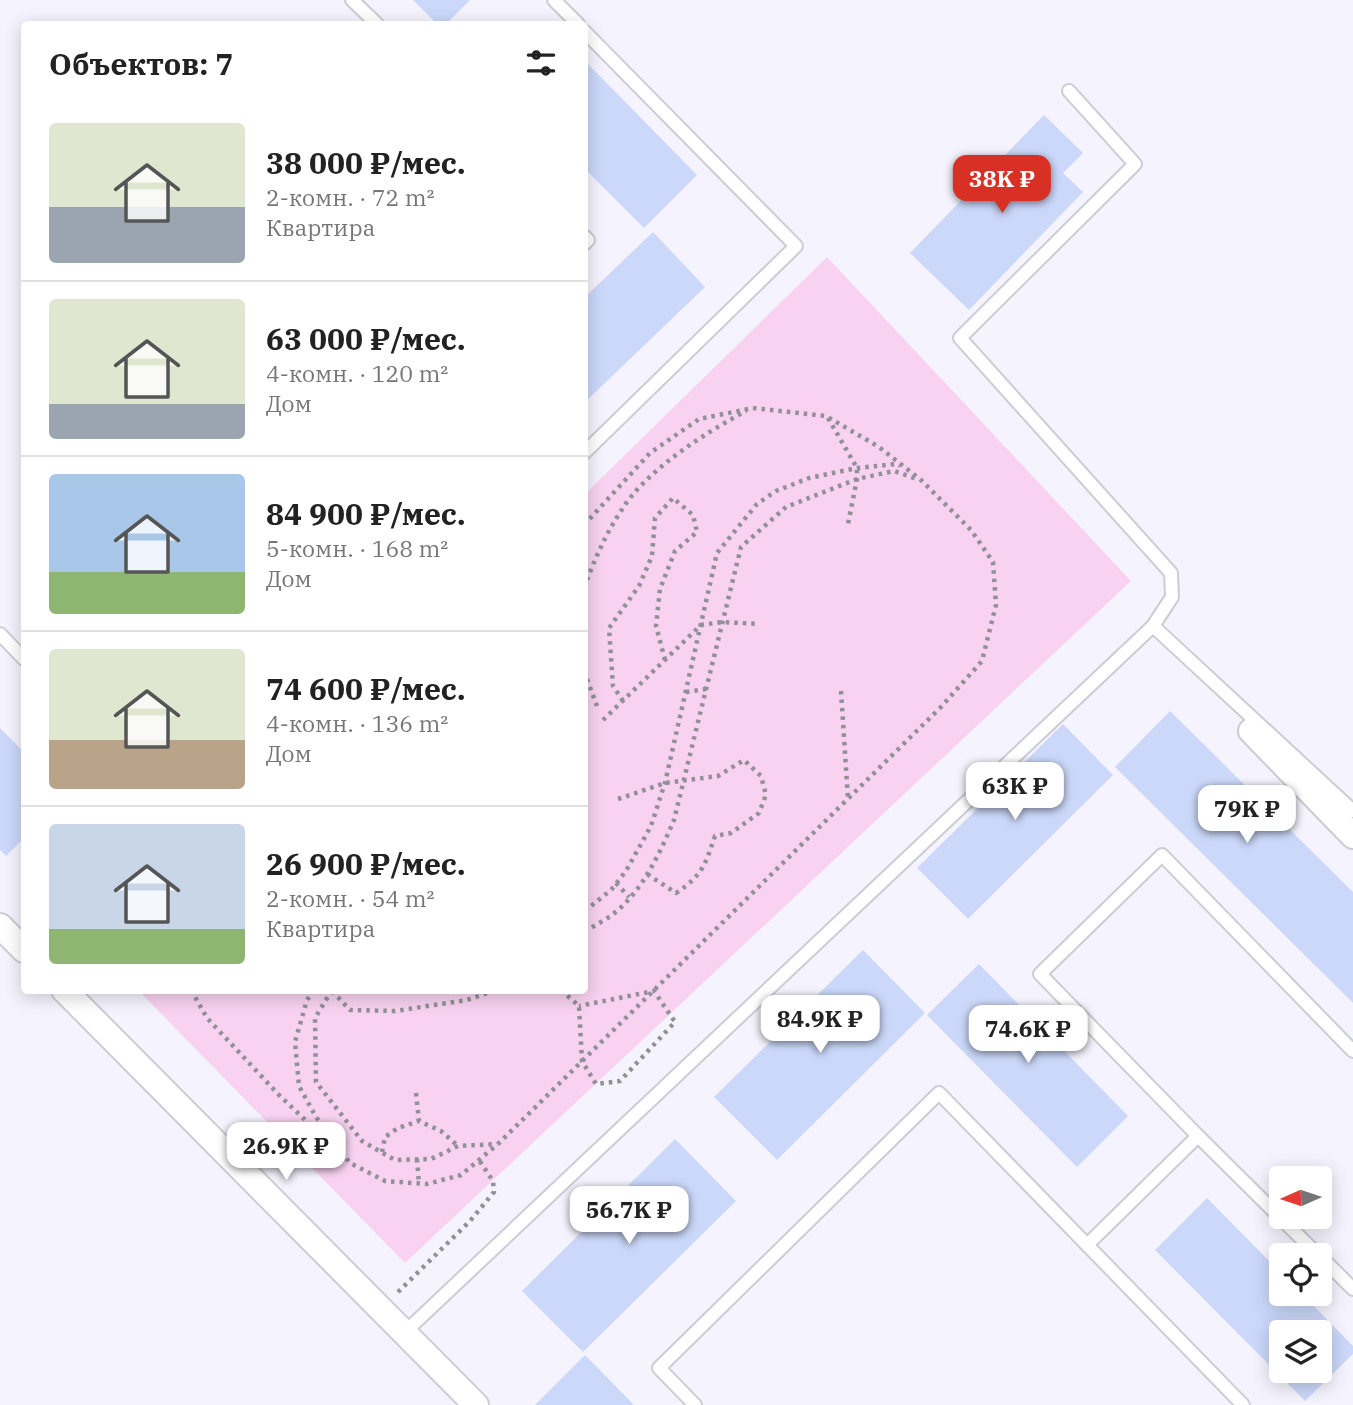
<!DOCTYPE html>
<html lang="ru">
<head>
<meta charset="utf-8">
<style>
	:root { --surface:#fff; --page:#f6f6f6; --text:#222; --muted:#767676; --line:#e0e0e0; --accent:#d93025 }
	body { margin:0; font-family:"IBM Plex Serif",serif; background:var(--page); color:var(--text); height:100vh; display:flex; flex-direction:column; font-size:26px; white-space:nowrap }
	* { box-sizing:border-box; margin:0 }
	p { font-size:23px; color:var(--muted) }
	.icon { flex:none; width:38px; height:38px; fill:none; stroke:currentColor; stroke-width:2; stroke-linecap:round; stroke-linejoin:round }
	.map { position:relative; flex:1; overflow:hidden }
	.drawer { position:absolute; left:21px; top:21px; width:567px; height:973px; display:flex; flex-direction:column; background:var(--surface); border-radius:7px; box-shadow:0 4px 18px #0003 }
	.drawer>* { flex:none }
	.needle { width:46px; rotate:267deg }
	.tools { position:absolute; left:1269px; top:1166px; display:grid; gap:14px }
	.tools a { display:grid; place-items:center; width:63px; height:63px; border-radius:7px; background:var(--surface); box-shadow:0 4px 18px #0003; font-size:35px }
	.price { position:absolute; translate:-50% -60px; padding:0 16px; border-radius:14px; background:#fff; color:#222; font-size:23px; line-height:46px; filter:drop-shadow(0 2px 4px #0008) }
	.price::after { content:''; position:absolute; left:50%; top:42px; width:21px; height:16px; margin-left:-10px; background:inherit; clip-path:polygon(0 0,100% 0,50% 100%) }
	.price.current { background:var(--accent); color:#fff }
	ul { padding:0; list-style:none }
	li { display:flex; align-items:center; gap:21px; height:175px; padding:0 28px }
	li+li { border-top:2px solid var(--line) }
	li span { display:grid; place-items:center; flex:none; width:196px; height:140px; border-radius:7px; color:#555 }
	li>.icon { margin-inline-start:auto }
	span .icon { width:84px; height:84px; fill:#fffc; stroke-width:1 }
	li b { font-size:30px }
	h2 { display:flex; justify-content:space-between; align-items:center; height:84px; padding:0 28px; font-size:30px }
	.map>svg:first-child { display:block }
</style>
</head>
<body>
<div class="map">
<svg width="1353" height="1405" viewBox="0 0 1353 1405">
	<rect width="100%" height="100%" fill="#f5f4fe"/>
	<!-- park -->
	<path fill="#f8d2f0" d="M 827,257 L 1131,581 L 405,1263 L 139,991 L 584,990 L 585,494 Z"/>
	<!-- building -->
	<g fill="#cbd8f9" fill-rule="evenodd">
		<path d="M 413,0 L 470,0 L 446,24 L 437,24 Z"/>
		<path d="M 584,60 L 697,175 L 644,228 L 584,168 Z"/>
		<path d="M 1044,115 L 1083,153 L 1063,173 L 1083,192 L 969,310 L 910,253 Z"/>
		<path d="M 653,232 L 705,287 L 584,403 L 584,298 Z"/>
		<path d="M 1170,711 L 1353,892 L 1353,1003 L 1115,767 Z"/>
		<path d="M 1063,724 L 1113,775 L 968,919 L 917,868 Z"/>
		<path d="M 0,728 L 24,752 L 24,838 L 6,856 L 0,850 Z"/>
		<path d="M 863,950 L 925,1013 L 777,1160 L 714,1097 Z"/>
		<path d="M 979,964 L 1128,1116 L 1077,1167 L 927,1015 Z"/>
		<path d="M 675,1139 L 736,1201 L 583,1352 L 522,1291 Z"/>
		<path d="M 1207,1198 L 1281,1273 L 1281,1293 L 1301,1293 L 1353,1346 L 1353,1354 L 1305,1401 L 1155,1250 ZM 1281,1332 L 1320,1332 L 1320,1370 L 1281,1370 Z"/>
		<path d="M 585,1355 L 634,1405 L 535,1405 Z"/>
	</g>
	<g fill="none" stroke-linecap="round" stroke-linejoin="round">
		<!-- lane casing -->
		<g stroke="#ccccd5" stroke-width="16">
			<g id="lane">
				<path d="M 352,0 L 377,24"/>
				<path d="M 554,0 L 578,24"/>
				<path d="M 584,31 L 796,246 L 584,453"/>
				<path d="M 584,236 L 588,240 L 584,244"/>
				<path d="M 1153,626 L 1353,811"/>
				<path d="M 0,634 L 24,659"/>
				<path d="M 1198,1136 L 1318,1255"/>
				<path d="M 1087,1245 L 1198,1136 L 1040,974 L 1162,855 L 1353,1051"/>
				<path d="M 1320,1256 L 1353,1289"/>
				<path d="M 404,1333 L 1153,626 L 1172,597 L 1171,573 L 960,338 L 1135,164 L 1069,91"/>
				<path d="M 695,1405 L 659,1368 L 939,1093 L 1243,1405"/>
			</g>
		</g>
		<!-- street casing -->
		<g stroke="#ccccd5" stroke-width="28">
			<g id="street">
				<path d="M 1251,731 L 1353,836"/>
				<path d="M 0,926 L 24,950"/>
				<path d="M 64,990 L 476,1405"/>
			</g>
		</g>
		<!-- path -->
		<g stroke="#919097" stroke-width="4.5" stroke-dasharray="3.5 5" stroke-linecap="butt">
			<path d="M 828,418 L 857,468 L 857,479 L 848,524"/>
			<path d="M 584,588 C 594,561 605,535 621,511 C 646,470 705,433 746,411"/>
			<path d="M 584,671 L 597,706"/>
			<path d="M 841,691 L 848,799"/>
			<path d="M 686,692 L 706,689"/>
			<path d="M 623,701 L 613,686 L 609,628 L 639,586 L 652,556 L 655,518 L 673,498 L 693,515 L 697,532 L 675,551 L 660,589 L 656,626 L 665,660"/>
			<path d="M 584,717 L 586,718"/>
			<path d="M 603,720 L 701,625 L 722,622 L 759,624"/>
			<path d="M 618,799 L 665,783 L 718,776 L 744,760 L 761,776 L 766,795 L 759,813 L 731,833 L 715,836 C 705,865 703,875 676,893 L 647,874"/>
			<path d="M 616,883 L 629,897"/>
			<path d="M 584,910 L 591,906 L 611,890 L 626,871 L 651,826 L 665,783 L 717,553 L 757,504 L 776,491 L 809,478 L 857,468 L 896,464 L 900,466"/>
			<path d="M 584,930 L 589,929 C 597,924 606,920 613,914 C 642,892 660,853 674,820 L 741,547 L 786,507 L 857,479 L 894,471 L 917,479"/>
			<path d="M 191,990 L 207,1018 L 279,1095 L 341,1154"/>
			<path d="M 314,990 L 307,1000 L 295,1042 L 299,1086 L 316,1117 L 350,1163 L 385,1181 L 427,1184 L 461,1175 L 498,1144 L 941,707 L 982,661 L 996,605 L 993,562 L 971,530 L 921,480 L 879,447 L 826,416 L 753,408 L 699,419 L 650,453 L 584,525"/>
			<path d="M 332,990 L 315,1018 L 316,1082 L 362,1141 L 395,1160 L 431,1159 L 458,1146 L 497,1144"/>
			<path d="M 561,990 L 579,1006 L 582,1061 L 596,1084 L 620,1081 L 675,1022 L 654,991 L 579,1006"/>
			<path d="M 332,991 L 350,1010 L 395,1011 L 467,1000 L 496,990"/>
			<path d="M 416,1093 L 419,1121"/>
			<path d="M 382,1152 L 385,1137 L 398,1128 L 419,1121 L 441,1131 L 458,1146"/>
			<path d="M 417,1159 L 419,1184"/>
			<path d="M 398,1292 L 470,1221 L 494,1192 L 493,1181 L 479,1160"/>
		</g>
		<!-- lane -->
		<use href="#lane" stroke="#fff" stroke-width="12"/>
		<!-- street -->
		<use href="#street" stroke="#fff" stroke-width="24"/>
	</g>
</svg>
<div class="tools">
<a><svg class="needle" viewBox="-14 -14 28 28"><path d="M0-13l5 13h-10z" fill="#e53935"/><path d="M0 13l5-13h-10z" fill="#767676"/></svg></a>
<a><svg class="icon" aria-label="locate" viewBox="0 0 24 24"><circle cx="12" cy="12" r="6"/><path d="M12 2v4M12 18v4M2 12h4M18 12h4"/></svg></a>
<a><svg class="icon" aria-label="layers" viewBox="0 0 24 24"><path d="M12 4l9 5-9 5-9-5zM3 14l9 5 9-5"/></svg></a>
</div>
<b class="price current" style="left:1002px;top:215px">38K ₽</b>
<b class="price" style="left:1015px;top:822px">63K ₽</b>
<b class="price" style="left:1247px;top:845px">79K ₽</b>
<b class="price" style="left:820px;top:1055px">84.9K ₽</b>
<b class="price" style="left:1028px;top:1065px">74.6K ₽</b>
<b class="price" style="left:286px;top:1182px">26.9K ₽</b>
<b class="price" style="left:629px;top:1246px">56.7K ₽</b>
<section class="drawer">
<h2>Объектов: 7<svg class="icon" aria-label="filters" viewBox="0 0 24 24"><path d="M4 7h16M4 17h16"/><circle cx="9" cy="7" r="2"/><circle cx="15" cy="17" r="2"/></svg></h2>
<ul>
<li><span style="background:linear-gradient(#dfe7d0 60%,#9aa5b1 0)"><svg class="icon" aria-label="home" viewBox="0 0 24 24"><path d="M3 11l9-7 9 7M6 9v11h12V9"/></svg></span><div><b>38 000 ₽/мес.</b><p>2-комн. · 72 m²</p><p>Квартира</p></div></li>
<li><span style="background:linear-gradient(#dfe7d0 75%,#9aa5b1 0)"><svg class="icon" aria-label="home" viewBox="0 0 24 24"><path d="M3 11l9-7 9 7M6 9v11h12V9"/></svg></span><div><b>63 000 ₽/мес.</b><p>4-комн. · 120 m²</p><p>Дом</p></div></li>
<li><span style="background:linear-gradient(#a9c7e8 70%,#8fb573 0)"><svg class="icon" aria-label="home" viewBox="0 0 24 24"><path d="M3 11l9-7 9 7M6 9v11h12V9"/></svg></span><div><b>84 900 ₽/мес.</b><p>5-комн. · 168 m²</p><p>Дом</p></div></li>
<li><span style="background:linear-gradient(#dfe7d0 65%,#b9a48a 0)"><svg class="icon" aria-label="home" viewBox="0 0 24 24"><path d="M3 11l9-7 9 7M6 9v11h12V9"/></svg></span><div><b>74 600 ₽/мес.</b><p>4-комн. · 136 m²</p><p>Дом</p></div></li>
<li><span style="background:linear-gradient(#c9d6e8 75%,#8fb573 0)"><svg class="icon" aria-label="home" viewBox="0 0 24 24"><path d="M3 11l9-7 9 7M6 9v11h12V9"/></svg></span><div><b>26 900 ₽/мес.</b><p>2-комн. · 54 m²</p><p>Квартира</p></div></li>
</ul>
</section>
</div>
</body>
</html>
